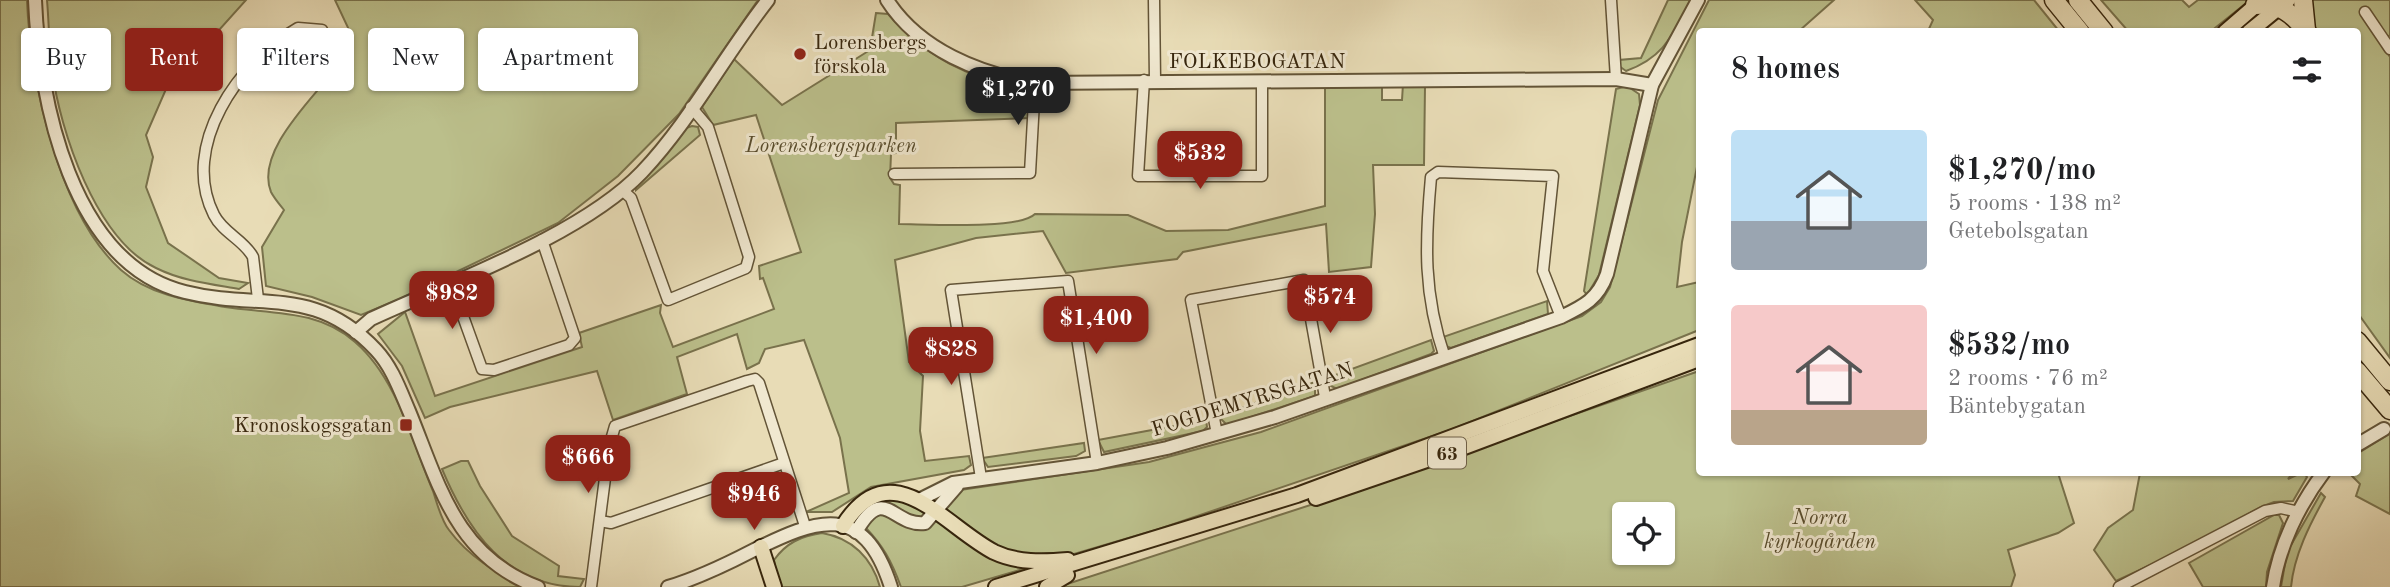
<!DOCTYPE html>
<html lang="en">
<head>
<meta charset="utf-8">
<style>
	:root { --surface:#fff; --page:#f2f2f2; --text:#202124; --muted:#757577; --accent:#8f2418 }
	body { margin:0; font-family:"Old Standard TT",serif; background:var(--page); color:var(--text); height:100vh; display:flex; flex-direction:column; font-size:26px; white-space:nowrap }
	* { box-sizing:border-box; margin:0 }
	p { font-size:23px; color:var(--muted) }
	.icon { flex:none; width:38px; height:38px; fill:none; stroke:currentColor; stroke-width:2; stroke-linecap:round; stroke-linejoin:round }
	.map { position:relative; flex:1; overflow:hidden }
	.details { position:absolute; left:1696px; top:28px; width:665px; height:448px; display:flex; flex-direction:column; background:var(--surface); border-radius:7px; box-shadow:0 2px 5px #0004 }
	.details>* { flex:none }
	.top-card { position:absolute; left:21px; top:28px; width:665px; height:63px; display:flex; gap:14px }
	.buttons { position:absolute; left:1612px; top:502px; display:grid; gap:14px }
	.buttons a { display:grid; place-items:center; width:63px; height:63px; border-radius:7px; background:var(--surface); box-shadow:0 2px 5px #0004; font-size:35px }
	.price { position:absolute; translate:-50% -60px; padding:0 16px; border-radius:14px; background:var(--accent); color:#fff; font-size:23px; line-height:46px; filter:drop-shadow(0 2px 4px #0008) }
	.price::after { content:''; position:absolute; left:50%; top:42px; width:21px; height:16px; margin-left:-10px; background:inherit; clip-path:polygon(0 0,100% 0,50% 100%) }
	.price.current { background:#222; color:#fff }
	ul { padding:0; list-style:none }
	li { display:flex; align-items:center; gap:21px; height:175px; padding:0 35px }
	li span { display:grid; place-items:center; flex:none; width:196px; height:140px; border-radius:7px; color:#555 }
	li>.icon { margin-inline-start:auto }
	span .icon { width:84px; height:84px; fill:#fffc; stroke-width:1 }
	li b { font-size:30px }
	h2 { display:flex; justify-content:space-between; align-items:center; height:84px; padding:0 35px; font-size:30px }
	.chip { padding:0 24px; border-radius:7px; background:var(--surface); box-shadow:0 2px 5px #0004; font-size:24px; line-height:63px }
	.chip.current { background:var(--accent); color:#fff }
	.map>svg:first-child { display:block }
</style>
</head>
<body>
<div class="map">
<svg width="2390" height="587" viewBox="0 0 2390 587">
	<rect width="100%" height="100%" fill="#e8dcb6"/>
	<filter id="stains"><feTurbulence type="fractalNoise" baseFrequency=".00286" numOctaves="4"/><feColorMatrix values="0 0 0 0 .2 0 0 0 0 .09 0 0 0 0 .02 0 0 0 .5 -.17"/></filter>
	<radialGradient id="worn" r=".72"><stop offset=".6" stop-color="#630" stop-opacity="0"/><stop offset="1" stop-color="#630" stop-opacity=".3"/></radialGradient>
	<!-- green -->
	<g fill="#bbbf8b" stroke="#79724c" stroke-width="2" fill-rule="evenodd">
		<path d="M 0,0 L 27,0 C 30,81 59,214 121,270 C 149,295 189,301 225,307 C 270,314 318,309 355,342 C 397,378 412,442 433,491 C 437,503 441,520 449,530 C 468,556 496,573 525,587 L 0,587 Z"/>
		<path d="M 47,0 L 246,0 L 166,89 L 146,135 L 153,157 L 146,187 L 168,243 L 219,278 L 248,283 L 239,289 C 210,284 182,281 156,268 C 96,240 60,131 52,70 C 49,47 49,23 47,0 Z"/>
		<path d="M 335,0 L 758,0 L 679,114 L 618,176 L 558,223 L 400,299 L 361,315 L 312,297 L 266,286 L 262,247 L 284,210 C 280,205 274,198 271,192 C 256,155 305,106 327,79 L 326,58 L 351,34 Z"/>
		<path d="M 1668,0 L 1691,0 C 1672,35 1665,57 1626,71 L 1619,66 L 1619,60 L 1641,58 Z"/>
		<path d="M 1709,0 L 1834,0 L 1799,31 L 1699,32 L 1699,157 L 1682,242 L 1677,287 L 1699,282 L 1699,330 L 1450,430 L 1159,529 L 962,587 L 901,587 C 891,560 883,546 866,528 L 872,503 L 1149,462 L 1261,432 L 1582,316 L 1601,302 L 1610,287 L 1658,100 Z"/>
		<path d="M 1915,0 L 2034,0 L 2059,31 L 1928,31 L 1933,20 Z"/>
		<path d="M 2101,0 L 2182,0 L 2189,7 L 2198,0 L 2250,0 L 2210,32 L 2128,31 Z"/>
		<path d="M 2310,0 L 2390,0 L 2390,35 L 2381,44 L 2390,57 L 2390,358 L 2357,312 L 2357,32 L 2316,31 L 2310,24 Z"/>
		<path d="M 876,13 L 888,14 C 928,58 967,78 1025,88 L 1030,97 L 1029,118 L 896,123 L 896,153 L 891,154 L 890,178 L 894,184 L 900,185 L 899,224 C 924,224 1019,230 1035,214 L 1128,215 L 1166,231 L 1228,230 L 1325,206 L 1325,87 L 1382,84 L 1382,100 L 1402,100 L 1403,84 L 1425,86 L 1424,165 L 1373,165 L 1375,214 L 1371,267 L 1329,272 L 1326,224 L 1183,252 L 1177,259 L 1066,273 L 1043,231 L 976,238 L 895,260 L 909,362 L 923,376 L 920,431 L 925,461 L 969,456 L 971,465 L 964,470 L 871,487 L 832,512 L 806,512 L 849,493 L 840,438 L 804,340 L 765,349 L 759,363 L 747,369 L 737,334 L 677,357 L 687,394 L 613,420 L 597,371 L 450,407 L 425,418 L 402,366 L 378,334 L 405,312 L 435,396 L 582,347 L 579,333 L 661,305 L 660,313 L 673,347 L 774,309 L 763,278 L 760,279 L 759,266 L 801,252 L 756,115 L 713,125 L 702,107 L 734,59 L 782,105 L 870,50 Z"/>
		<path d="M 1627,86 L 1639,94 L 1640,105 L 1599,275 L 1587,295 L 1584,291 L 1616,89 Z"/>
		<path d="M 692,126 L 698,127 L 700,135 L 636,190 L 636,185 L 683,129 Z"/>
		<path d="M 1547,301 L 1548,314 L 1451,348 L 1446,346 L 1443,337 Z"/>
		<path d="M 1431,340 L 1434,351 L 1431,354 L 1337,389 L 1331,386 L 1327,378 Z"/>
		<path d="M 1699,371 L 1699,472 L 2058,473 L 2074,523 L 2058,533 L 2008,550 L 2015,575 L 2011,587 L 1058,587 L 1372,485 ZM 1624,514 L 1662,514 L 1662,553 L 1624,553 Z"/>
		<path d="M 1315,382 L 1315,396 L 1227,425 L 1218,416 Z"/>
		<path d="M 1206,420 L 1207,427 L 1203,431 L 1104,452 L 1098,440 Z"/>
		<path d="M 2389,434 L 2390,436 L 2390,514 L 2356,496 L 2360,484 L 2349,473 L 2357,472 L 2357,454 Z"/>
		<path d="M 1084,443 L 1085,451 L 1076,456 L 988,467 L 982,458 Z"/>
		<path d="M 461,461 L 468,461 L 480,486 L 512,536 L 559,566 L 558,576 L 584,579 L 580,587 C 506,587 468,531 442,469 Z"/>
		<path d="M 2303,472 L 2307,477 L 2293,501 L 2274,502 L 2261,507 L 2183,550 L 2116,581 L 2094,550 L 2108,528 L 2133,510 L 2140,473 L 2293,473 L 2288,479 Z"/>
		<path d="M 2321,493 L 2325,497 C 2310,524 2294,555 2291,587 L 2281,587 L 2287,552 Z"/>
		<path d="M 2274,515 L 2279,515 L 2283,523 L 2267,572 L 2266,587 L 2203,587 L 2189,563 Z"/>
		<path d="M 822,533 C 852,538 872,558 880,587 L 778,587 L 774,560 C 786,543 801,536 822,533 Z"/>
	</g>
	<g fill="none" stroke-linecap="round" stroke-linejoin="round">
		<!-- minor casing -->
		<g stroke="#635437" stroke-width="13">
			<g id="minor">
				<path d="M 1154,0 L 1155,80"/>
				<path d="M 1611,0 L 1616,79"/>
				<path d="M 2365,12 L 2390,49"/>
				<path d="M 1144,80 L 1138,176 L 1262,176 L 1262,81"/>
				<path d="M 894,174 L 1030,173 L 1035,83"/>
				<path d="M 622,190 L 631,198 L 668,300 L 746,268 L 749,257 L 708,127 L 691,107"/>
				<path d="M 451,283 L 482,369 L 494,370 L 569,345 L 575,338 L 542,240"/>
				<path d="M 258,299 L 253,257 C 244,240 223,233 214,215 C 179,146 239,62 298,28 L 322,30"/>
				<path d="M 1445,358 C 1423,294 1425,243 1431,177 L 1438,172 L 1553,176 L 1543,271 L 1561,317"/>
				<path d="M 1217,434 L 1191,300 L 1304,280 L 1325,397"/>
				<path d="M 981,478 L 951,290 L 1068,281 L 1097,463"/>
				<path d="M 600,521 L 611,523 L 784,463"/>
				<path d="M 591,587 L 609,447 L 615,426 L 747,381 L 755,379 L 759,383 L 805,526"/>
				<path d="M 2119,587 L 2265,511 L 2281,508 L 2299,512"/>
			</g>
		</g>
		<!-- tertiary casing -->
		<g stroke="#635437" stroke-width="16">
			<g id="tertiary">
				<path d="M 35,0 C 39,99 71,264 185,292 C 260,311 314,284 376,350 C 392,367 400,390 409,411 C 439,484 455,556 538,587"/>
				<path d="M 887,0 C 919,50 980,74 1035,83 L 1616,79 L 1652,85"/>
				<path d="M 356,332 L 371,319 C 451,282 582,235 642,172 C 691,120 724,56 768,0"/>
				<path d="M 2357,445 L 2384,429"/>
				<path d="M 919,500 L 953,483 L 1097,463 L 1167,448 L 1275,417 L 1561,317 C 1584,306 1598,299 1607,274 L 1652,85 L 1698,0"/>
				<path d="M 856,532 C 885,482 892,527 925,523 L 957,486"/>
				<path d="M 668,587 C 698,578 725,565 752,551 C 817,519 863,500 891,587"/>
				<path d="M 2273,587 C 2279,546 2299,505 2324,472"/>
			</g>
		</g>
		<!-- primary casing -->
		<g stroke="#37260d" stroke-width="18">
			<g id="primary">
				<path d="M 2225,32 L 2262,0"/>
				<path d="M 2249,32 L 2288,0"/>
				<path d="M 1316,498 L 1459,449 L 1699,359"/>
				<path d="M 843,526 C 891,449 944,526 994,552 C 1017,563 1043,562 1068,560"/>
				<path d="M 761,547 L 774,587"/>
				<path d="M 996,587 L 1297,495 L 1699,345"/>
				<path d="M 1047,587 L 1067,575"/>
			</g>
		</g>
		<!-- motorway casing -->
		<g stroke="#37260d" stroke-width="21">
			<g id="motorway">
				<path d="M 2054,0 L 2080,32"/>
				<path d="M 2078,0 L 2104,32"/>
				<path d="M 2303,0 L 2306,30"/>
				<path d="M 2255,5 C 2280,3 2292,13 2307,32"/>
				<path d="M 2357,341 L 2390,381"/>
				<path d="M 2357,371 L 2390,410"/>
			</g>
		</g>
		<!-- minor -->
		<use href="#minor" stroke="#f0e8d0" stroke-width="10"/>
		<!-- tertiary -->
		<use href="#tertiary" stroke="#f0e8d0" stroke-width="12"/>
		<!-- primary -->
		<use href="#primary" stroke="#e8dcb6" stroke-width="14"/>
		<!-- motorway -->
		<use href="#motorway" stroke="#e8dcb6" stroke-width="18"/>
	</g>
	<!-- markers -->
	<g fill="#8f2418" stroke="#f0e8d0" stroke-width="2.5">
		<circle cx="800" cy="54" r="7"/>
		<rect x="399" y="418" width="14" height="14" rx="3.5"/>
	</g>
	<g text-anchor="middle" stroke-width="6" stroke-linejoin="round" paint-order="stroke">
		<!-- shield labels -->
		<rect fill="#f0e8d0" stroke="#6e6048" stroke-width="2" x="1428" y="437.5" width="38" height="31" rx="5"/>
		<g font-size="19" font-weight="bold" fill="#37260d">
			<text x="1447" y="460">63</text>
		</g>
		<!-- poi labels -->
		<g font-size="21" fill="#37260d" stroke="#f0e8d0" text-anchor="start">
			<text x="814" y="49">Lorensbergs<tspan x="814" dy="24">förskola</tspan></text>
			<text x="392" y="432" text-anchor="end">Kronoskogsgatan</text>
		</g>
		<!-- street labels -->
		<g font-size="21" fill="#37260d" stroke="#f0e8d0">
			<text x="1257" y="68">FOLKEBOGATAN</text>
			<text transform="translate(1252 399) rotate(-17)" y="7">FOGDEMYRSGATAN</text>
		</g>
		<!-- park labels -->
		<g font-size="21" font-style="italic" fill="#584c2c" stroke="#f0e8d0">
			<text x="831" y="152">Lorensbergsparken</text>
			<text x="1820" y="524">Norra<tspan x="1820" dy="24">kyrkogården</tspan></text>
		</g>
	</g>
	<rect width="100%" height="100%" filter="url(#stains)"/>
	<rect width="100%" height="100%" fill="url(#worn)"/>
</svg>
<div class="buttons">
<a><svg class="icon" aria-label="locate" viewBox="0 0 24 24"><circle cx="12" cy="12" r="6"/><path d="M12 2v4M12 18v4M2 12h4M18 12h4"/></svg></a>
</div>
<b class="price current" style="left:1018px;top:127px">$1,270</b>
<b class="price" style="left:1200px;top:191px">$532</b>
<b class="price" style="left:452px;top:331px">$982</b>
<b class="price" style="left:1330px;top:335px">$574</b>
<b class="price" style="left:1096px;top:356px">$1,400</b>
<b class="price" style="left:951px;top:387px">$828</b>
<b class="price" style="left:588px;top:495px">$666</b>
<b class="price" style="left:754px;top:532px">$946</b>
<div class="top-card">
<a class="chip">Buy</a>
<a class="chip current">Rent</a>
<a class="chip">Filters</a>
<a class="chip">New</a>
<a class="chip">Apartment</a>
</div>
<section class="details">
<h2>8 homes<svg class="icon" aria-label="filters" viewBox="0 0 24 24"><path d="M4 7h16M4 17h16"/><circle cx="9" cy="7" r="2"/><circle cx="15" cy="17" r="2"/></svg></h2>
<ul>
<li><span style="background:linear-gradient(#bfe0f5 65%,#9aa5b1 0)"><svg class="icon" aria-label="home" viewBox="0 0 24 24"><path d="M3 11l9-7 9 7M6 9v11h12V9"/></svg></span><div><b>$1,270/mo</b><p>5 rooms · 138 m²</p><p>Getebolsgatan</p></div></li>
<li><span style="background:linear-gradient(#f6c9c9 75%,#b9a48a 0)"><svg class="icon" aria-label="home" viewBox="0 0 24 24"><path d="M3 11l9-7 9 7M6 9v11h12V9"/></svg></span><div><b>$532/mo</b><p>2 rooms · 76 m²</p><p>Bäntebygatan</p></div></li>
</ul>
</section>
</div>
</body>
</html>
